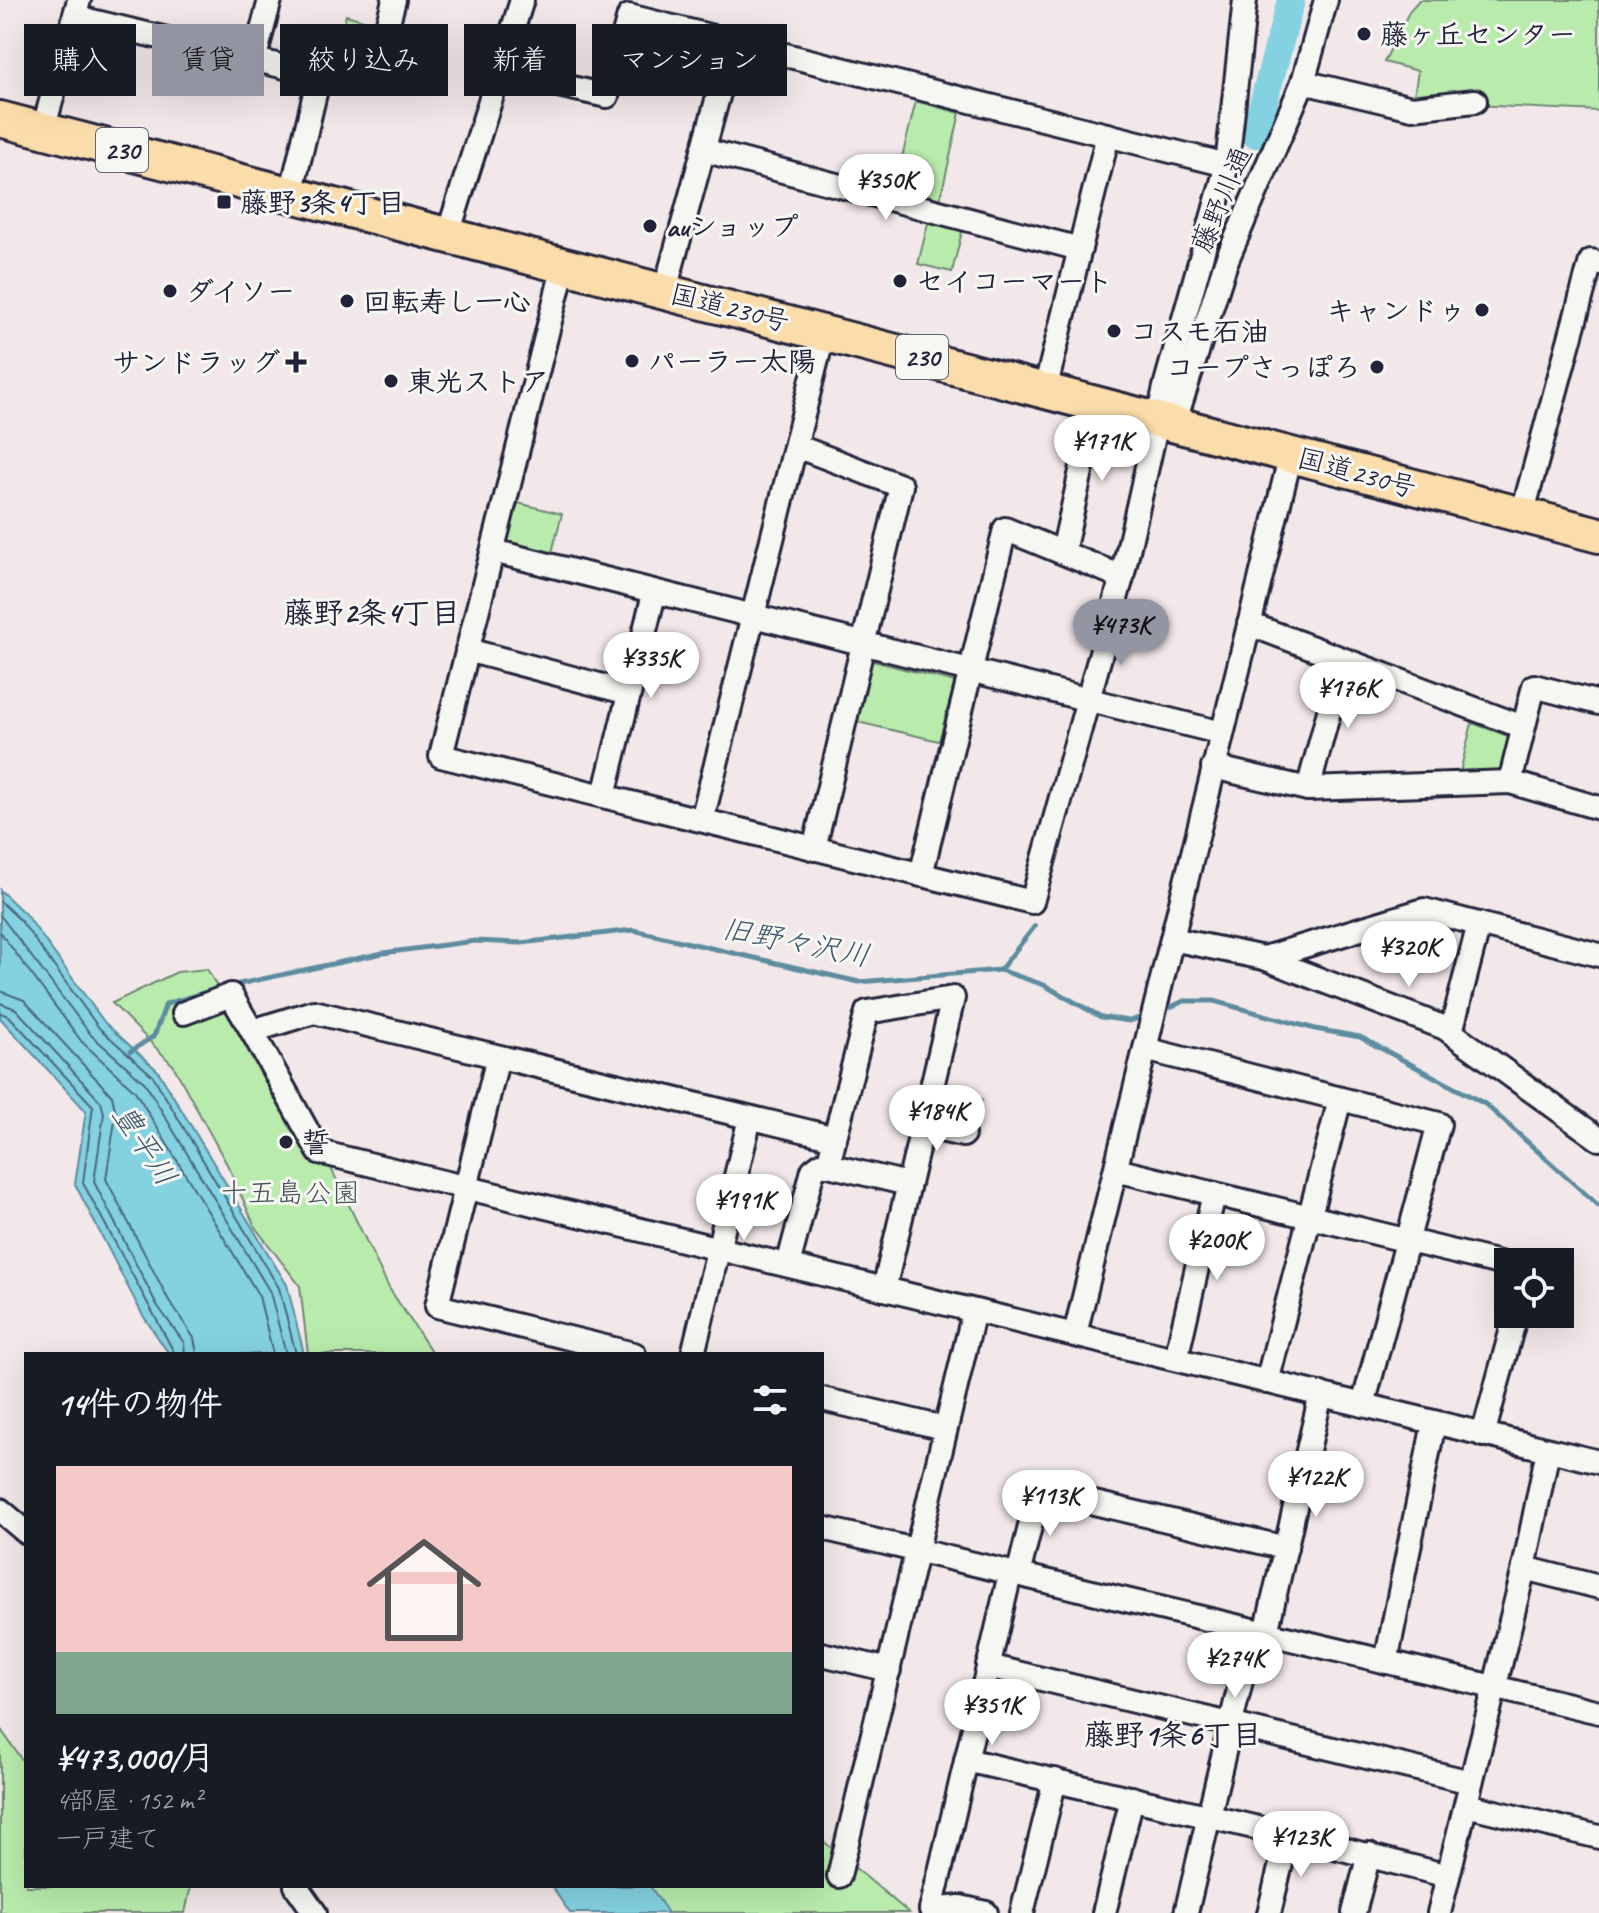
<!DOCTYPE html>
<html lang="ja">
<head>
<meta charset="utf-8">
<style>
	:root { --surface:#171b24; --page:#20242c; --text:#f1f3f6; --muted:#9ea1a6; --accent:#9495a2 }
	body { margin:0; font-family:Caveat,"Klee One",sans-serif; background:var(--page); color:var(--text); height:100vh; display:flex; flex-direction:column; font-size:30px; white-space:nowrap }
	* { box-sizing:border-box; margin:0 }
	p { font-size:26px; color:var(--muted) }
	.icon { flex:none; width:44px; height:44px; fill:none; stroke:currentColor; stroke-width:2; stroke-linecap:round; stroke-linejoin:round }
	.map { position:relative; flex:1; overflow:hidden }
	.sheet { position:absolute; left:24px; top:1352px; width:800px; height:536px; display:flex; flex-direction:column; background:var(--surface); border-radius:0px; box-shadow:0 8px 32px #0002 }
	.sheet>* { flex:none }
	.hud { position:absolute; left:24px; top:24px; width:800px; height:72px; display:flex; gap:16px }
	.controls { position:absolute; left:1494px; top:1248px; display:grid; gap:16px }
	.controls a { display:grid; place-items:center; width:80px; height:80px; border-radius:0px; background:var(--surface); box-shadow:0 8px 32px #0002; font-size:40px }
	.price { position:absolute; translate:-50% -68px; padding:0 18px; border-radius:28px; background:#fff; color:#222; font-size:26px; line-height:52px; filter:drop-shadow(0 2px 4px #0008) }
	.price::after { content:''; position:absolute; left:50%; top:48px; width:24px; height:18px; margin-left:-12px; background:inherit; clip-path:polygon(0 0,100% 0,50% 100%) }
	.price.selected { background:var(--accent); color:#111 }
	ul { padding:0; list-style:none }
	li { display:grid; align-content:center; gap:16px; height:424px; padding:0 32px }
	li span { display:grid; place-items:center; height:248px; border-radius:0px; color:#555 }
	li>.icon { margin-inline-start:auto }
	span .icon { width:144px; height:144px; fill:#fffc; stroke-width:1 }
	li b { font-size:34px }
	h2 { display:flex; justify-content:space-between; align-items:center; height:96px; padding:0 32px; font-size:34px }
	.tag { padding:0 28px; border-radius:0px; background:var(--surface); box-shadow:0 8px 32px #0002; font-size:28px; line-height:72px }
	.tag.selected { background:var(--accent); color:#111 }
	.map>svg:first-child { display:block }
</style>
</head>
<body>
<div class="map">
<svg width="1599" height="1913" viewBox="0 0 1599 1913">
	<rect width="100%" height="100%" fill="#f3e8e9"/>
	<filter id="ink" filterUnits="userSpaceOnUse"><feTurbulence type="fractalNoise" baseFrequency=".0125" numOctaves="2"/><feDisplacementMap in="SourceGraphic" scale="16" xChannelSelector="R" yChannelSelector="G"/><feConvolveMatrix kernelMatrix="1 2 1 2 8 2 1 2 1" color-interpolation-filters="sRGB"/></filter>
	<g filter="url(#ink)">
		<!-- green -->
		<g fill="#b9ecac" stroke="#6e8774" stroke-width="2">
			<path d="M 1419,0 L 1599,0 L 1599,111 L 1413,102 L 1418,71 L 1384,62 L 1410,10 Z"/>
			<path d="M 346,15 L 377,24 L 369,48 L 336,55 Z"/>
			<path d="M 916,101 L 960,113 L 940,200 L 894,189 Z"/>
			<path d="M 929,219 L 963,228 L 952,272 L 918,264 Z"/>
			<path d="M 514,502 L 562,514 L 551,556 L 507,545 Z"/>
			<path d="M 869,660 L 955,682 L 939,741 L 853,721 Z"/>
			<path d="M 1472,723 L 1511,737 L 1502,772 L 1460,772 Z"/>
			<path d="M 207,969 L 305,1142 L 329,1164 L 389,1288 L 433,1354 L 308,1354 L 300,1286 L 255,1227 L 230,1170 L 173,1065 L 112,1003 L 177,972 Z"/>
			<path d="M 945,1091 L 982,1100 L 973,1131 L 937,1122 Z"/>
			<path d="M 0,1728 L 26,1766 L 26,1886 L 191,1886 L 185,1913 L 0,1913 Z"/>
			<path d="M 822,1840 L 909,1913 L 653,1913 L 635,1886 L 822,1886 Z"/>
		</g>
		<!-- water -->
		<g fill="#84d2e1" stroke="#5d8c9f" stroke-width="2">
			<path d="M 0,890 L 27,916 L 105,1023 L 158,1071 L 287,1285 L 304,1354 L 169,1354 L 142,1314 L 75,1184 L 86,1111 L 0,1018 Z"/>
			<path d="M 551,1886 L 650,1886 L 668,1913 L 570,1913 Z"/>
		</g>
		<g fill="none" stroke-linecap="round" stroke-linejoin="round">
			<!-- shore -->
			<g stroke="#49687d" stroke-width="2">
				<path d="M 0,901 L 21,921 L 99,1028 L 153,1076 L 279,1288 L 296,1354"/>
				<path d="M 0,915 L 91,1035 L 145,1083 L 270,1292 L 286,1354"/>
				<path d="M 0,932 L 82,1042 L 135,1091 L 259,1296 L 273,1354"/>
				<path d="M 0,991 L 24,1000 L 112,1096 L 116,1114 L 106,1179 L 168,1299 L 194,1338 L 197,1354"/>
				<path d="M 0,1003 L 16,1009 L 101,1102 L 104,1113 L 94,1182 L 157,1305 L 184,1343 L 185,1354"/>
				<path d="M 0,1013 L 9,1016 L 93,1106 L 83,1183 L 175,1354"/>
			</g>
			<!-- stream -->
			<g stroke="#5d8c9f" stroke-width="5">
				<path d="M 1000,970 L 1035,926"/>
				<path d="M 230,986 L 383,953 L 475,941 L 521,943 L 633,930 L 859,982 L 1000,970 L 1044,985 L 1101,1017 L 1130,1021 L 1145,1016"/>
				<path d="M 1162,1011 L 1184,1001 L 1214,1001 L 1315,1029 L 1360,1037 L 1485,1104 L 1599,1206"/>
				<path d="M 131,1051 L 154,1036 L 166,1004 L 217,989"/>
			</g>
			<!-- river -->
			<path stroke="#84d2e1" stroke-width="28" d="M 1255,134 L 1291,0"/>
			<!-- minor casing -->
			<g stroke="#22223b" stroke-width="28">
				<g id="minor">
					<path d="M 75,17 L 306,72 L 380,53 L 394,0"/>
					<path d="M 254,61 L 270,0"/>
					<path d="M 501,72 L 607,96 L 629,16 L 1227,165"/>
					<path d="M 1303,82 L 1412,108 L 1475,101"/>
					<path d="M 43,130 L 79,0"/>
					<path d="M 703,150 L 1080,249"/>
					<path d="M 291,194 L 321,68"/>
					<path d="M 448,234 L 522,0"/>
					<path d="M 564,265 L 441,756 L 1032,902 L 1122,577 L 1166,383 L 1227,165 L 1245,0"/>
					<path d="M 665,290 L 733,42"/>
					<path d="M 1045,390 L 1108,135"/>
					<path d="M 1174,424 L 1226,262 L 1303,82 L 1326,0"/>
					<path d="M 796,446 L 901,486 L 814,849"/>
					<path d="M 1522,515 L 1591,261 L 1599,263"/>
					<path d="M 493,551 L 1222,733"/>
					<path d="M 1063,552 L 1096,404"/>
					<path d="M 1249,624 L 1523,727"/>
					<path d="M 467,650 L 629,693"/>
					<path d="M 1213,767 L 1308,789 L 1510,782 L 1599,808"/>
					<path d="M 1510,782 L 1534,686 L 1599,703"/>
					<path d="M 1308,789 L 1343,660"/>
					<path d="M 604,795 L 654,594"/>
					<path d="M 702,820 L 824,331"/>
					<path d="M 921,875 L 1005,529 L 1122,577"/>
					<path d="M 1172,939 L 1264,958 L 1445,1028 L 1599,1139"/>
					<path d="M 1264,958 L 1424,910 L 1599,955"/>
					<path d="M 184,1013 L 231,995 L 252,1031"/>
					<path d="M 1451,1032 L 1479,924"/>
					<path d="M 1145,1049 L 1439,1124 L 1363,1405"/>
					<path d="M 498,1057 L 437,1306 L 634,1354"/>
					<path d="M 922,1126 L 963,1135"/>
					<path d="M 835,1138 L 314,1012 L 252,1031 L 319,1152 L 1599,1462"/>
					<path d="M 828,1165 L 908,1184"/>
					<path d="M 1116,1170 L 1508,1265"/>
					<path d="M 788,1265 L 813,1170 L 821,1164 L 828,1165 L 867,1012 L 953,998 L 884,1289"/>
					<path d="M 1075,1334 L 1291,454"/>
					<path d="M 693,1354 L 750,1118"/>
					<path d="M 1176,1359 L 1214,1194"/>
					<path d="M 1267,1382 L 1340,1099"/>
					<path d="M 822,1399 L 944,1428"/>
					<path d="M 1483,1435 L 1516,1314"/>
					<path d="M 0,1510 L 26,1532"/>
					<path d="M 822,1528 L 1599,1712"/>
					<path d="M 1524,1568 L 1599,1587"/>
					<path d="M 1018,1575 L 1039,1490 L 1286,1548"/>
					<path d="M 1266,1633 L 1321,1394"/>
					<path d="M 822,1654 L 889,1670"/>
					<path d="M 1386,1662 L 1434,1423"/>
					<path d="M 988,1666 L 1471,1782"/>
					<path d="M 966,1760 L 1288,1835 L 1448,1876"/>
					<path d="M 1466,1805 L 1599,1837"/>
					<path d="M 839,1876 L 974,1311"/>
					<path d="M 296,1886 L 315,1913"/>
					<path d="M 931,1910 L 1010,1574"/>
					<path d="M 931,1910 L 960,1907 L 986,1913"/>
					<path d="M 1022,1913 L 1055,1780"/>
					<path d="M 1104,1913 L 1132,1798"/>
					<path d="M 1186,1913 L 1253,1630"/>
					<path d="M 1269,1913 L 1288,1835"/>
					<path d="M 1354,1913 L 1369,1854"/>
					<path d="M 1439,1913 L 1524,1568 L 1548,1450"/>
				</g>
			</g>
			<!-- highway casing -->
			<g stroke="#22223b" stroke-width="40">
				<path id="highway" d="M 0,119 L 1599,535"/>
			</g>
			<!-- minor -->
			<use href="#minor" stroke="#f6f6f2" stroke-width="22"/>
			<!-- highway -->
			<use href="#highway" stroke="#fbddab" stroke-width="34"/>
		</g>
	</g>
	<!-- markers -->
	<g fill="#22223b" stroke="#f6f6f2" stroke-width="3">
		<circle cx="1364" cy="34" r="8"/>
		<rect x="216" y="194" width="16" height="16" rx="4"/>
		<circle cx="650" cy="226" r="8"/>
		<circle cx="900" cy="281" r="8"/>
		<circle cx="170" cy="291" r="8"/>
		<circle cx="347" cy="301" r="8"/>
		<circle cx="1482" cy="310" r="8"/>
		<circle cx="1114" cy="331" r="8"/>
		<circle cx="632" cy="361" r="8"/>
		<path d="M292 350h8v8h8v8h-8v8h-8v-8h-8v-8h8z"/>
		<circle cx="1377" cy="367" r="8"/>
		<circle cx="391" cy="381" r="8"/>
		<circle cx="286" cy="1142" r="8"/>
	</g>
	<g text-anchor="middle" stroke-width="6" stroke-linejoin="round" paint-order="stroke">
		<!-- shield labels -->
		<g fill="#f6f6f2" stroke="#626272" stroke-width="2">
			<rect x="96" y="128" width="52" height="44" rx="6"/>
			<rect x="896" y="335" width="52" height="44" rx="6"/>
		</g>
		<g font-size="26" font-weight="bold" fill="#22223b">
			<text x="122" y="159">230</text>
			<text x="922" y="366">230</text>
		</g>
		<!-- poi labels -->
		<g font-size="28" font-weight="bold" fill="#22223b" stroke="#f6f6f2" text-anchor="start">
			<text x="1380" y="44">藤ヶ丘センター</text>
			<text x="240" y="212">藤野3条4丁目</text>
			<text x="666" y="236">auショップ</text>
			<text x="916" y="291">セイコーマート</text>
			<text x="186" y="301">ダイソー</text>
			<text x="363" y="311">回転寿し一心</text>
			<text x="1466" y="320" text-anchor="end">キャンドゥ</text>
			<text x="1130" y="341">コスモ石油</text>
			<text x="648" y="371">パーラー太陽</text>
			<text x="280" y="372" text-anchor="end">サンドラッグ</text>
			<text x="1361" y="377" text-anchor="end">コープさっぽろ</text>
			<text x="407" y="391">東光ストア</text>
			<text x="302" y="1152">誓</text>
		</g>
		<!-- street labels -->
		<g font-size="28" fill="#22223b" stroke="#f6f6f2">
			<text transform="translate(1221 199) rotate(-67)" y="10">藤野川通</text>
			<text transform="translate(730 307) rotate(14)" y="10">国道230号</text>
			<text transform="translate(1357 472) rotate(15)" y="10">国道230号</text>
		</g>
		<!-- park labels -->
		<g font-size="28" fill="#485457" stroke="#f6f6f2">
			<text x="290" y="1202">十五島公園</text>
		</g>
		<!-- neighbourhood labels -->
		<g font-size="30" font-weight="bold" fill="#22223b" stroke="#f6f6f2">
			<text x="372" y="623">藤野2条4丁目</text>
			<text x="1173" y="1745">藤野1条6丁目</text>
		</g>
		<!-- water labels -->
		<g font-size="30" font-style="italic" fill="#3f576d" stroke="#f6f6f2">
			<text transform="translate(796 942) rotate(11)" y="10">旧野々沢川</text>
			<text transform="translate(145 1145) rotate(57)" y="10">豊平川</text>
		</g>
	</g>
</svg>
<div class="controls">
<a><svg class="icon" aria-label="locate" viewBox="0 0 24 24"><circle cx="12" cy="12" r="6"/><path d="M12 2v4M12 18v4M2 12h4M18 12h4"/></svg></a>
</div>
<b class="price" style="left:886px;top:222px">¥350K</b>
<b class="price" style="left:1102px;top:483px">¥171K</b>
<b class="price selected" style="left:1121px;top:667px">¥473K</b>
<b class="price" style="left:651px;top:700px">¥335K</b>
<b class="price" style="left:1348px;top:730px">¥176K</b>
<b class="price" style="left:1409px;top:989px">¥320K</b>
<b class="price" style="left:937px;top:1153px">¥184K</b>
<b class="price" style="left:744px;top:1242px">¥191K</b>
<b class="price" style="left:1217px;top:1282px">¥200K</b>
<b class="price" style="left:1316px;top:1519px">¥122K</b>
<b class="price" style="left:1050px;top:1538px">¥113K</b>
<b class="price" style="left:1235px;top:1700px">¥274K</b>
<b class="price" style="left:992px;top:1747px">¥351K</b>
<b class="price" style="left:1301px;top:1879px">¥123K</b>
<div class="hud">
<a class="tag">購入</a>
<a class="tag selected">賃貸</a>
<a class="tag">絞り込み</a>
<a class="tag">新着</a>
<a class="tag">マンション</a>
</div>
<section class="sheet">
<h2>14件の物件<svg class="icon" aria-label="filters" viewBox="0 0 24 24"><path d="M4 7h16M4 17h16"/><circle cx="9" cy="7" r="2"/><circle cx="15" cy="17" r="2"/></svg></h2>
<ul>
<li><span style="background:linear-gradient(#f6c9c9 75%,#7fa58c 0)"><svg class="icon" aria-label="home" viewBox="0 0 24 24"><path d="M3 11l9-7 9 7M6 9v11h12V9"/></svg></span><div><b>¥473,000/月</b><p>4部屋 · 152 m²</p><p>一戸建て</p></div></li>
</ul>
</section>
</div>
</body>
</html>
